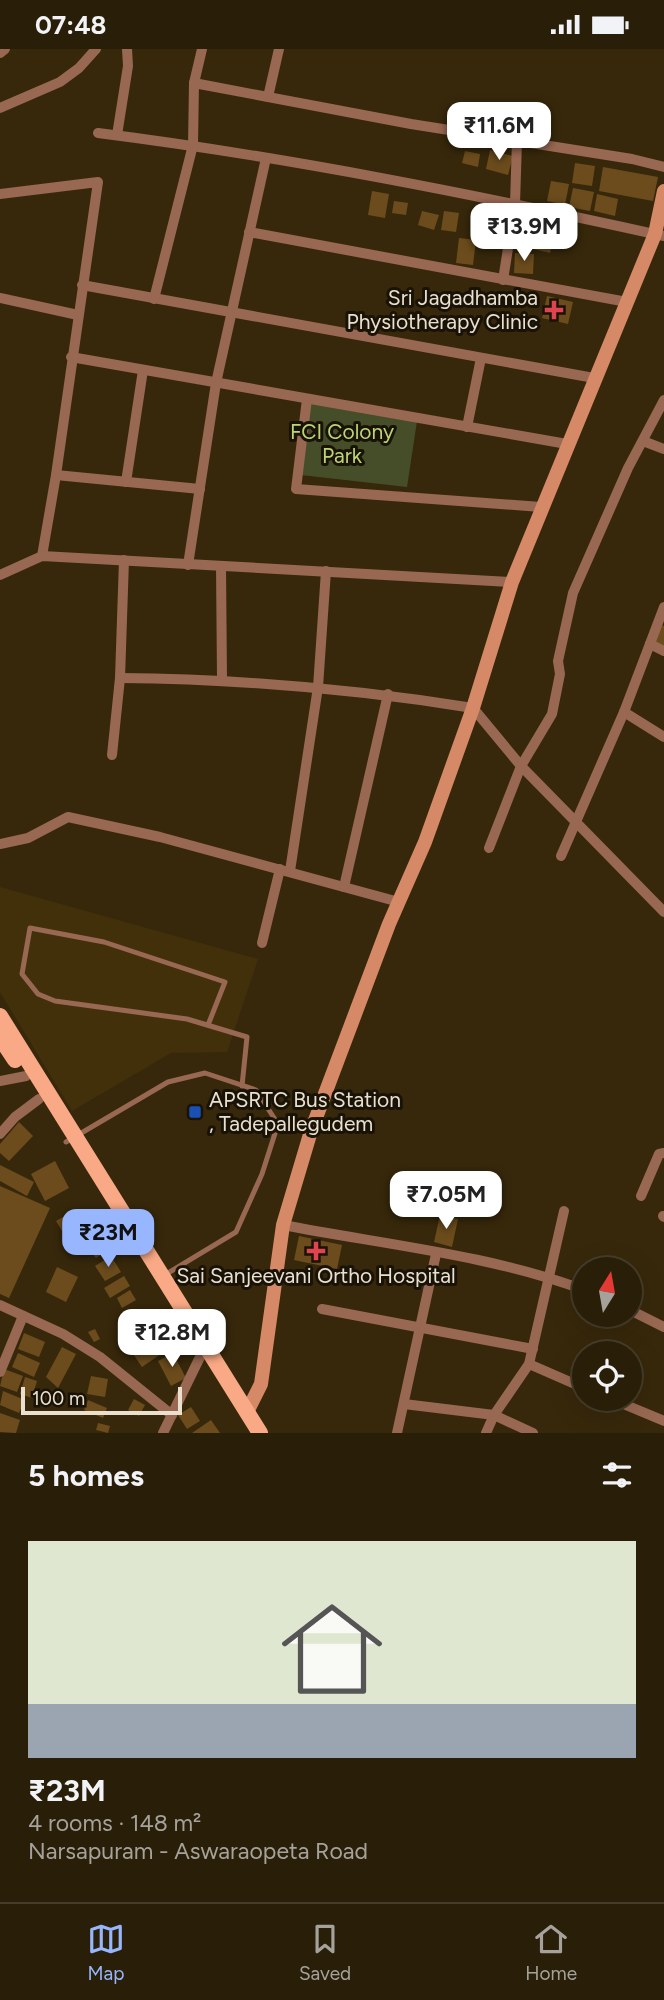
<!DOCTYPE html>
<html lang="en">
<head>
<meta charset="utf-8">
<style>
	:root { --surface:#291e08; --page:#312712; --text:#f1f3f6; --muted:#a5a29c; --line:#453c29; --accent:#97b6fd }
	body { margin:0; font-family:Figtree,sans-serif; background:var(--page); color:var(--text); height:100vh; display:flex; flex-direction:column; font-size:26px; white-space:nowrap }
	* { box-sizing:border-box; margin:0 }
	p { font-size:23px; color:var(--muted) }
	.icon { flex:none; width:38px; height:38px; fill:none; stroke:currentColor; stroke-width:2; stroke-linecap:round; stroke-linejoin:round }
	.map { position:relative; height:1384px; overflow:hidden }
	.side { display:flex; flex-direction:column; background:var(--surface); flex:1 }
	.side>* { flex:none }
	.needle { width:46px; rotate:11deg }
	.buttons { position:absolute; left:572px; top:1208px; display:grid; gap:14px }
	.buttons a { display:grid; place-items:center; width:70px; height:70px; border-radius:50%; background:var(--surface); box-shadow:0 7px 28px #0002,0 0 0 2px var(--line); font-size:35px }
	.scale { position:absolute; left:21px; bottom:18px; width:161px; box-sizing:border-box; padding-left:7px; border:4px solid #e9e0d0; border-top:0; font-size:19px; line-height:24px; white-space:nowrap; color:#e9e0d0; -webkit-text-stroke:5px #191207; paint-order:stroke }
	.price { position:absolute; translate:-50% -60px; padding:0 16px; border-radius:14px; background:#fff; color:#222; font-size:23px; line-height:46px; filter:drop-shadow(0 2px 4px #0008) }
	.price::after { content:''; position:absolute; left:50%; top:42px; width:21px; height:16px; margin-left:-10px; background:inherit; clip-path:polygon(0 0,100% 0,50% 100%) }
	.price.on { background:var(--accent); color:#111 }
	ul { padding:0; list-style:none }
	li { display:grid; align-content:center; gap:14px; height:371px; padding:0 28px }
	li+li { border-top:2px solid var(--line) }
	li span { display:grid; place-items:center; height:217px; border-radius:0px; color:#555 }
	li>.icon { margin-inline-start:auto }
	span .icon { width:126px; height:126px; fill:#fffc; stroke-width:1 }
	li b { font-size:30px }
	h2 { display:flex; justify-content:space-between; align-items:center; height:84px; padding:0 28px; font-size:30px }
	.status { display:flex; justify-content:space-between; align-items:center; height:49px; padding:0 35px; background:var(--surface); direction:ltr }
	.status svg { height:19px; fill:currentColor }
	.tabs { display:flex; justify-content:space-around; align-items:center; height:98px; border-top:2px solid var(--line); background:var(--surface); font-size:19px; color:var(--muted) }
	.tabs a { display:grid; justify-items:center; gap:4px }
	.tabs .on { color:var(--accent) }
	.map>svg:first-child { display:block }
</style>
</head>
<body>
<div class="status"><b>07:48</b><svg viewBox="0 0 49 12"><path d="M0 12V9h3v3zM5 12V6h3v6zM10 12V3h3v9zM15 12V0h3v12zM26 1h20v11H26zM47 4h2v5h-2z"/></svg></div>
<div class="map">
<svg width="664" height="1384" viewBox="0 0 664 1384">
	<rect width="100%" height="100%" fill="#37280b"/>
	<!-- built -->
	<path fill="#42300a" d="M 0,838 L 258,910 L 227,1003 L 171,1004 L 72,1062 L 0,943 Z"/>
	<!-- green -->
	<path fill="#454e29" d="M 311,353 L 417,372 L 407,438 L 301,426 Z"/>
	<!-- building -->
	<g fill="#6c4c1c">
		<path d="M 490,101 L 513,107 L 508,126 L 486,120 Z"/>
		<path d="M 465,102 L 480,105 L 478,118 L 462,114 Z"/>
		<path d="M 575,114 L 595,117 L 592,137 L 572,134 Z"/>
		<path d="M 603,118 L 658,128 L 653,152 L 599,142 Z"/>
		<path d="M 551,132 L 569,135 L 565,156 L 547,152 Z"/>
		<path d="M 573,139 L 594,143 L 590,162 L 569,158 Z"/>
		<path d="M 372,142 L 389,145 L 385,169 L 368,166 Z"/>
		<path d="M 597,145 L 618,150 L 615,167 L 594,162 Z"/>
		<path d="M 394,152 L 408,154 L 406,166 L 392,164 Z"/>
		<path d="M 422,162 L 439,166 L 434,181 L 418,176 Z"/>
		<path d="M 444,162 L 459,164 L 456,183 L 441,181 Z"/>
		<path d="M 483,170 L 498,173 L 494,189 L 480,186 Z"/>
		<path d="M 535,172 L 556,177 L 550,204 L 529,199 Z"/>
		<path d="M 459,189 L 476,191 L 473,216 L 456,214 Z"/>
		<path d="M 515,204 L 534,205 L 533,225 L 514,224 Z"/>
		<path d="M 547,247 L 573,253 L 568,275 L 542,269 Z"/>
		<path d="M 661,576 L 664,577 L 664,597 L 655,595 Z"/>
		<path d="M 19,1073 L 33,1087 L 9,1112 L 0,1104 L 0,1095 Z"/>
		<path d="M 55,1112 L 69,1139 L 45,1152 L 31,1125 Z"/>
		<path d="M 0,1116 L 34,1133 L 27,1147 L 0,1132 Z"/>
		<path d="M 0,1137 L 50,1159 L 9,1249 L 0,1245 Z"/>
		<path d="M 66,1166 L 71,1176 L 62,1182 L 56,1172 Z"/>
		<path d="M 440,1166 L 458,1170 L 452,1198 L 434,1193 Z"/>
		<path d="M 85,1169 L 90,1177 L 79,1185 L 73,1177 Z"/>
		<path d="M 94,1182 L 108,1201 L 96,1209 L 82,1191 Z"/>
		<path d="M 299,1187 L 342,1196 L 337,1220 L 294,1211 Z"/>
		<path d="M 111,1207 L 121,1223 L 105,1232 L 95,1217 Z"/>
		<path d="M 57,1218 L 78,1228 L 66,1253 L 46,1243 Z"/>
		<path d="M 124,1227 L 130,1237 L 110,1249 L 104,1239 Z"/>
		<path d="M 130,1241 L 136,1251 L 122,1259 L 117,1249 Z"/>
		<path d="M 146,1268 L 168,1300 L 142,1318 L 120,1286 Z"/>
		<path d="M 95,1280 L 100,1290 L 94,1293 L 88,1283 Z"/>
		<path d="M 24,1284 L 45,1293 L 39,1308 L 18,1300 Z"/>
		<path d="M 62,1298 L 76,1305 L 58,1339 L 46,1328 Z"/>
		<path d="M 18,1304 L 40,1314 L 34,1328 L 12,1318 Z"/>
		<path d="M 173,1304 L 186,1329 L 171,1337 L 158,1312 Z"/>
		<path d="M 4,1320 L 23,1327 L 17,1343 L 0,1337 Z"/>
		<path d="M 91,1327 L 108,1330 L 105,1348 L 87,1345 Z"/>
		<path d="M 25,1328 L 37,1332 L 32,1349 L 20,1345 Z"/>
		<path d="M 3,1342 L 25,1351 L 19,1364 L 0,1356 Z"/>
		<path d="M 134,1350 L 145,1356 L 139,1367 L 128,1361 Z"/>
		<path d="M 88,1351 L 107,1359 L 103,1369 L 84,1361 Z"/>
		<path d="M 191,1358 L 200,1372 L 187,1380 L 178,1366 Z"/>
		<path d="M 0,1364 L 20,1371 L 16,1384 L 0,1383 Z"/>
		<path d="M 211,1371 L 220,1384 L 192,1384 Z"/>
		<path d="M 98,1374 L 110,1377 L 108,1384 L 96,1381 Z"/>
	</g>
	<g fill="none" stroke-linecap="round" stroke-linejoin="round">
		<!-- lane -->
		<g stroke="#986852" stroke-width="5">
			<path d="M 208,976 L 225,933 L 104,893 L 30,879 L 22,925 L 38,945 L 55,952 L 187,970 L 247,988 L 242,1037"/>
			<path d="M 66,1093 L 168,1033 L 205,1024 L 256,1041 L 278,1075 L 262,1125 L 236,1183 L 163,1227"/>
		</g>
		<!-- street -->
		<g stroke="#986852" stroke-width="10">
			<path d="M 0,4 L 5,0"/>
			<path d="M 194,34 L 411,75 L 632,110 L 664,118"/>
			<path d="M 268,48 L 279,0"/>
			<path d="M 0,59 L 60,33 L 79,19 L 96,0"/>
			<path d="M 98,84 C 288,108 477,146 664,187"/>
			<path d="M 117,86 L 128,17 L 127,0"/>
			<path d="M 0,145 L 98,133 L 56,426 L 42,507"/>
			<path d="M 249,183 L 627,253"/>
			<path d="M 503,231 L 515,155 L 517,91"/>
			<path d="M 82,236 L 594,329"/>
			<path d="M 0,249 L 78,266"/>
			<path d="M 154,250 L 193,96 L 194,34 L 202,0"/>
			<path d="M 71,308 L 567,395"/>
			<path d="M 307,350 L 296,440 L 541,458"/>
			<path d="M 467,378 L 481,309"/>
			<path d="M 643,392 L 664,400"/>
			<path d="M 56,426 L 200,440"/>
			<path d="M 126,433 L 143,321"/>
			<path d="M 188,516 L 216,334 L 266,109"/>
			<path d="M 221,517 L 222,630"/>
			<path d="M 0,526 L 42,507 L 512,533"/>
			<path d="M 650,595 L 664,602"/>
			<path d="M 120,629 C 239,630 355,640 473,659 L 521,717 L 664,863"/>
			<path d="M 624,663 L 664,688"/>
			<path d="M 112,706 L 120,629 L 124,511"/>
			<path d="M 0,795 L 28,789 L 68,768 L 160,788 L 399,853"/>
			<path d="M 489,799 L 521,717 L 552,665 L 560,625 L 558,612 L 573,544 L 628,419 L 664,351"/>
			<path d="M 561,807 L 624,663 L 664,558"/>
			<path d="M 290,822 L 318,638 L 326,522"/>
			<path d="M 344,838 L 388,645"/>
			<path d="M 262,894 L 280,820"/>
			<path d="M 0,1032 L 26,1027"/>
			<path d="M 0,1085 L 15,1068 L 39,1050"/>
			<path d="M 641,1147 L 659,1105 L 664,1104"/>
			<path d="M 663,1167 L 664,1168"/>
			<path d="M 283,1176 C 381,1195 491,1206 584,1241"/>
			<path d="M 0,1256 L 63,1285 L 100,1308 L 172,1366"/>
			<path d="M 322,1260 L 533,1300"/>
			<path d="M 630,1261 L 664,1278"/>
			<path d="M 529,1315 L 584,1339"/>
			<path d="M 0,1323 L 23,1267"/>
			<path d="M 609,1349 L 664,1372"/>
			<path d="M 404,1355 L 494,1366 L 533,1384"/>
			<path d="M 163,1384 L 200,1308"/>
			<path d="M 397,1384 L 436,1205"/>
			<path d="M 486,1384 L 494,1366 L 529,1315 L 564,1162"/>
		</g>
		<!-- secondary -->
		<path stroke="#d58966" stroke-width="14" d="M 247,1363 L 261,1335 L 283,1176 L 311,1082 L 389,875 L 425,793 L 473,659 L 512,533 L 655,185 L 664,142"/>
		<!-- primary -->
		<g stroke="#f9a985" stroke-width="16">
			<path d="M 0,967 L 260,1384"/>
			<path d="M 0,988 L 15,1011"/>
		</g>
	</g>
	<!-- markers -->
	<g fill="#e0444e" stroke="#191207" stroke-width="2.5">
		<path d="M550.5 250.5h7v7h7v7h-7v7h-7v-7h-7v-7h7z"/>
		<path d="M312.5 1191.5h7v7h7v7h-7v7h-7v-7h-7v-7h7z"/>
	</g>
	<rect fill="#1a4fb4" stroke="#191207" stroke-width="2.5" x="188" y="1056" width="14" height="14" rx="3.5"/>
	<g text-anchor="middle" stroke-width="6" stroke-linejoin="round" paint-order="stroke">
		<!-- poi labels -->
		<g font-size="21" fill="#e9e0d0" stroke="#191207" text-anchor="end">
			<text x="538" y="256">Sri Jagadhamba<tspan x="538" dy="24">Physiotherapy Clinic</tspan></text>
			<text x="209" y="1058" text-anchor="start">APSRTC Bus Station<tspan x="209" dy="24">, Tadepallegudem</tspan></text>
			<text x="316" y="1234" text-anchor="middle">Sai Sanjeevani Ortho Hospital</text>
		</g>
		<!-- park labels -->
		<g font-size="21" fill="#bed574" stroke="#191207">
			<text x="342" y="390">FCI Colony<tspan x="342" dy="24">Park</tspan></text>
		</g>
	</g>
</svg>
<div class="buttons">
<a><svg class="needle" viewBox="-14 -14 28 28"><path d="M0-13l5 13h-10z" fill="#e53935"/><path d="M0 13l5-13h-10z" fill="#a5a29c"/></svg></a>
<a><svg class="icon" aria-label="locate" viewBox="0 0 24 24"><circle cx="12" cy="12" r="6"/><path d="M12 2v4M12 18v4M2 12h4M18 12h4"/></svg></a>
</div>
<div class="scale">100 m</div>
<b class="price" style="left:499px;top:113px">₹11.6M</b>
<b class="price" style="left:524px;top:214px">₹13.9M</b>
<b class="price" style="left:446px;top:1182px">₹7.05M</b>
<b class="price on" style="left:108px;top:1220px">₹23M</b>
<b class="price" style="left:172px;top:1320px">₹12.8M</b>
</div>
<section class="side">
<h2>5 homes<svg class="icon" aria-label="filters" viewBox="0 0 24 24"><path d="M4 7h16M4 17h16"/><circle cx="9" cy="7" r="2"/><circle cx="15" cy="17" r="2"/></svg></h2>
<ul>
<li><span style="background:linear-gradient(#dfe7d0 75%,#9aa5b1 0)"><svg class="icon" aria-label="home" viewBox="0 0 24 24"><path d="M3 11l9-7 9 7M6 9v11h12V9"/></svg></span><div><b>₹23M</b><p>4 rooms · 148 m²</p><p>Narsapuram - Aswaraopeta Road</p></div></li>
</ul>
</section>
<nav class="tabs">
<a class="on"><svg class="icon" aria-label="map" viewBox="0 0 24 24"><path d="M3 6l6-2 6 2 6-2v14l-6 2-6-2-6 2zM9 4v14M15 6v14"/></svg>Map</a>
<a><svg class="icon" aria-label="saved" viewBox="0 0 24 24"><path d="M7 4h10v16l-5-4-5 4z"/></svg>Saved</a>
<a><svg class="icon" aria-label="home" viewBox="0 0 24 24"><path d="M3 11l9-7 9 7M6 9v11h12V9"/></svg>Home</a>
</nav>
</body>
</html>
